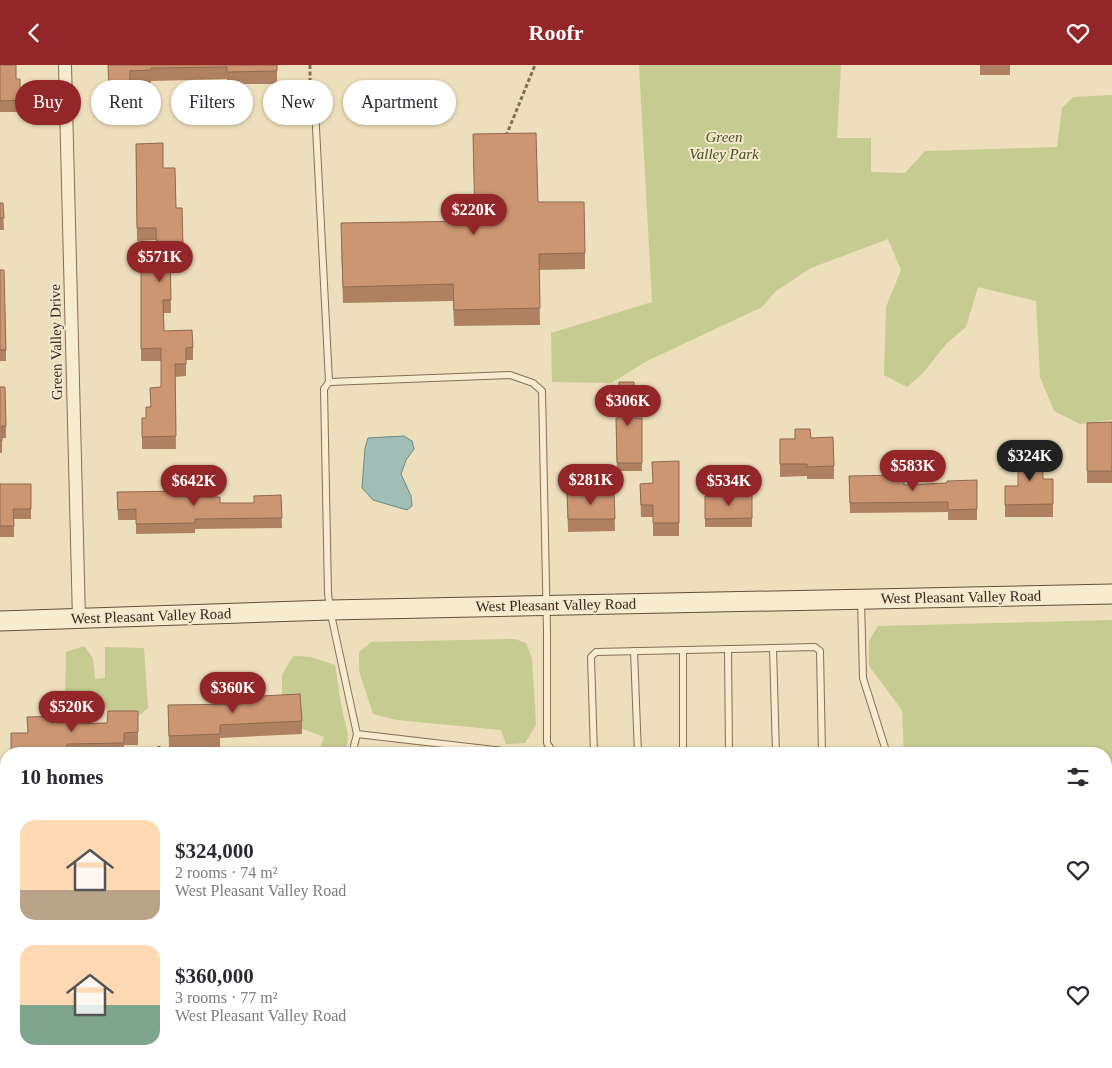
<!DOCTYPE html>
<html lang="en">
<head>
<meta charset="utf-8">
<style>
	:root { --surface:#fff; --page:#f2f2f3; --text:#2b2b33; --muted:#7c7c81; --accent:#932629 }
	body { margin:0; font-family:Georgia,serif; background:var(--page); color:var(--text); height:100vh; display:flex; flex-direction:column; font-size:19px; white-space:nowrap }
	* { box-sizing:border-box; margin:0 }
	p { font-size:16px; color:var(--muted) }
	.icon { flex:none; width:28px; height:28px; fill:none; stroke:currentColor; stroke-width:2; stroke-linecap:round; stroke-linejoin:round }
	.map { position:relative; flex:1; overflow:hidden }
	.details { position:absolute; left:0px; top:682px; width:1112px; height:321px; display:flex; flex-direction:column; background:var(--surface); border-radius:20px 20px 0 0; box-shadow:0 1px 4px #0004 }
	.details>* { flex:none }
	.guide { position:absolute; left:15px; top:15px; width:500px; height:45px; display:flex; gap:10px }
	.price { position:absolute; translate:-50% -42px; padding:0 11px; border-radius:18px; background:var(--accent); color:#fff; font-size:16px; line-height:32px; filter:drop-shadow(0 1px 2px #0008) }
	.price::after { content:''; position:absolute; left:50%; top:30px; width:15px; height:11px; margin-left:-8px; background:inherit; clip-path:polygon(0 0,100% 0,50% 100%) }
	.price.active { background:#222; color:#fff }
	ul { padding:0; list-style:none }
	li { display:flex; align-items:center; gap:15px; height:125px; padding:0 20px }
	li span { display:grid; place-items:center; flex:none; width:140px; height:100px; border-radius:15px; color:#555 }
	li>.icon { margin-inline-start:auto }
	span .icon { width:60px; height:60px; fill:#fffc; stroke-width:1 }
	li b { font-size:21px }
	h2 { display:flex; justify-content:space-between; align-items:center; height:60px; padding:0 20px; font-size:21px }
	.tag { padding:0 18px; border-radius:22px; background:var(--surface); box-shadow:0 1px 4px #0004; font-size:18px; line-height:45px }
	.tag.active { background:var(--accent); color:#fff }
	header { display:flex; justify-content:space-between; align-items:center; height:65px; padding:0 20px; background:var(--accent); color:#fff; font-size:22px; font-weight:600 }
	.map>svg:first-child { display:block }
</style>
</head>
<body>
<header><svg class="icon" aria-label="back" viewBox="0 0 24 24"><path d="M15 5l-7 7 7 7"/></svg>Roofr<svg class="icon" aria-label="heart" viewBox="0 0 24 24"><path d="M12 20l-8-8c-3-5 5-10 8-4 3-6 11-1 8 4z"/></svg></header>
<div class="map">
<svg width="1112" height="1003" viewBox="0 0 1112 1003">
	<rect width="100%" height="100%" fill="#eddebc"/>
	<!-- green -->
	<g fill="#c5cb91">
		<path d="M 639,0 L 841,0 L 837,73 L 871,73 L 871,107 L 905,108 L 925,86 L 1057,82 L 1062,43 L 1073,32 L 1112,30 L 1112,355 L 1080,359 L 1054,346 L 1040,312 L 1036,236 L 978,222 L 966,262 L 947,278 L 923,308 L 907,322 L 884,310 L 886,242 L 901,205 L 888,174 L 811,203 L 776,226 L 762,242 L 649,295 L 611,318 L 552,317 L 551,268 L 652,237 Z"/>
		<path d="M 1112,555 L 1112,1003 L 767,1003 L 777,998 L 1106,998 L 1106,689 L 904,689 L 902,645 L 869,601 L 869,576 L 878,561 Z"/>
		<path d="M 515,574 L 526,578 L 532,594 L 536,660 L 525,678 L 506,679 L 501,665 L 397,655 L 373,649 L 359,606 L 359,587 L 371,577 Z"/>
		<path d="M 84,581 L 93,593 L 95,614 L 105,613 L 105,582 L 144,583 L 148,643 L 139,651 L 112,651 L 101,637 L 73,646 L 65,635 L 66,587 Z"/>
		<path d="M 293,591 L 311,592 L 335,600 L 341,639 L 348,671 L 346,689 L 318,689 L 324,672 L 287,658 L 282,637 L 282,610 Z"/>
		<path d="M 6,961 L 6,998 L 319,998 L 319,1003 L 0,1003 L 0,963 Z"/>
	</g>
	<!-- water -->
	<path fill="#a0beb5" stroke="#688b82" d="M 404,371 L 412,376 L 414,384 L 406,395 L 401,409 L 411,431 L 412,441 L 407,445 L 373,435 L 362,423 L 365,383 L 368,373 Z"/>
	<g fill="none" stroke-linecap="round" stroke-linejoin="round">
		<!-- service casing -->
		<g stroke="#856e56" stroke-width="8">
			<g id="service">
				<path d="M 315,43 L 329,317"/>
				<path d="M 861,535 L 863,613 L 887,689"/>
				<path d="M 773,583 L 776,689"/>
				<path d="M 728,584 L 729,689"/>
				<path d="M 683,585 L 683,689"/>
				<path d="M 634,586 L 638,689"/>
				<path d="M 357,669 L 529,689"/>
				<path d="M 352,689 L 357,669 L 330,545 L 328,528 L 324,324 L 329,317 L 510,310 L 533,318 L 542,326 L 547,567 L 547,678 L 554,689"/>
				<path d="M 594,689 L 591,592 L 596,587 L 815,582 L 820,586 L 822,689"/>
				<path d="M 334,998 L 334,1003"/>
				<path d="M 447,998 L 450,1003"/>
				<path d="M 749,1003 L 761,998"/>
			</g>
		</g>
		<!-- minor casing -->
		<g stroke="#856e56" stroke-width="14">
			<path id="minor" d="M 65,0 L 79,554"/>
		</g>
		<!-- secondary casing -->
		<g stroke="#664f3a" stroke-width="21">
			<path id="secondary" d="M 0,556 L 330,545 L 1112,529"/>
		</g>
		<!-- path -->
		<g stroke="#856e56" stroke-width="3" stroke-dasharray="4 2.5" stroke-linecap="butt">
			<path d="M 310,0 L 310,30 L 312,34"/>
			<path d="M 506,71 L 535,0"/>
			<path d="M 159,681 L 160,689"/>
			<path d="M 319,1003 L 319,998"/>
		</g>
		<!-- service -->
		<use href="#service" stroke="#f8eccf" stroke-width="6"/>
		<!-- minor -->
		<use href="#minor" stroke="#f8eccf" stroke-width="12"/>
		<!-- secondary -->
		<use href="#secondary" stroke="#f8eccf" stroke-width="19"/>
	</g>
	<!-- wall -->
	<g fill="#af8162">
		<path d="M 0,0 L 16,14 L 20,14 L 20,47 L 0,47 Z"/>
		<path d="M 108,0 L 277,0 L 277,19 L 227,19 L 227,14 L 151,16 L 151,18 L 130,18 L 130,35 L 109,35 Z"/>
		<rect x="980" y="0" width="30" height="10"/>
		<path d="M 136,79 L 163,103 L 176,143 L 182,143 L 183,192 L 170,192 L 171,248 L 164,248 L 164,266 L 193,282 L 193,295 L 186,295 L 186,311 L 175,312 L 176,384 L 142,384 L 142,353 L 146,353 L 150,342 L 161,322 L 161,296 L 141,296 L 141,200 L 157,200 L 156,175 L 137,176 Z"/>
		<path d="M 538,137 L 585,188 L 585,204 L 539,205 L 540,260 L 454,261 L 453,236 L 343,238 L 341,175 L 474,156 Z"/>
		<path d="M 0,138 L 3,138 L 4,165 L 0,165 Z"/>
		<path d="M 0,205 L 6,285 L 6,296 L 0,296 Z"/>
		<path d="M 0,322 L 6,361 L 6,373 L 2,373 L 2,388 L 0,388 Z"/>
		<path d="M 616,353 L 642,353 L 642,406 L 617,406 Z"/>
		<path d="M 1112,357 L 1112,418 L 1087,418 L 1087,358 Z"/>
		<path d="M 811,373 L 834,401 L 834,414 L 807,414 L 807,411 L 780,412 L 780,374 Z"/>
		<path d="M 679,396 L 679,471 L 653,471 L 653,452 L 641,452 L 640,419 L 653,418 Z"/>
		<path d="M 849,411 L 904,420 L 947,418 L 977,415 L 977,455 L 948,455 L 948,447 L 850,448 Z"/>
		<path d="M 1043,414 L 1053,414 L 1053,452 L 1005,452 L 1005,421 L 1018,421 Z"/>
		<path d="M 0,419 L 31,419 L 31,454 L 14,454 L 14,472 L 0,472 Z"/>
		<path d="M 117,427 L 186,432 L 220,438 L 254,438 L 281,430 L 282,463 L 195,464 L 195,468 L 136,469 L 136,455 L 118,455 Z"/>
		<path d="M 614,427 L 615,466 L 568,467 L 567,428 Z"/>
		<path d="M 752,430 L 752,462 L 705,462 L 705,431 Z"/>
		<path d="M 168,640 L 302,656 L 302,669 L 220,673 L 220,682 L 169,684 Z"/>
		<path d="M 138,646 L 138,680 L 124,680 L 124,689 L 11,689 L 27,668 L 67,659 L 107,658 Z"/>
	</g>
	<!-- building -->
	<g fill="#cc9672" stroke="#8f6950">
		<path d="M 0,0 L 16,0 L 16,14 L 20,14 L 20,35 L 0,36 Z"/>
		<path d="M 108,0 L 277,0 L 277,6 L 227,7 L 227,2 L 151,3 L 151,5 L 130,6 L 130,22 L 109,23 Z"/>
		<path d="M 536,68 L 538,137 L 584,137 L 585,188 L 539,189 L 540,243 L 454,245 L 453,219 L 343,222 L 341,158 L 475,156 L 473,69 Z"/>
		<path d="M 163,78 L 163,103 L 175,103 L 176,143 L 182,143 L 183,180 L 170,180 L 171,235 L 163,235 L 164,266 L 192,265 L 193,282 L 186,283 L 186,299 L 175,299 L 176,371 L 142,372 L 142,353 L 146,353 L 146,342 L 151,342 L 150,323 L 161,322 L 161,283 L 141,284 L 141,200 L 157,200 L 156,163 L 137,163 L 136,79 Z"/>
		<path d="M 0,138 L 3,138 L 4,153 L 0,153 Z"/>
		<path d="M 0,205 L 4,205 L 6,285 L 0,285 Z"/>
		<path d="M 619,317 L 634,317 L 635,353 L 642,353 L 642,398 L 617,398 L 616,353 L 619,353 Z"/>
		<path d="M 0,322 L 5,322 L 6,361 L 2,361 L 2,376 L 0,376 Z"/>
		<path d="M 1112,357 L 1112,406 L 1087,406 L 1087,358 Z"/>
		<path d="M 795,364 L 810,364 L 811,373 L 833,372 L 834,401 L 807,402 L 807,399 L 780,399 L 780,374 L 795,374 Z"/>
		<path d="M 1043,385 L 1043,414 L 1053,414 L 1053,439 L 1005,440 L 1005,421 L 1018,421 L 1018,386 Z"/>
		<path d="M 679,396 L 679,458 L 653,458 L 653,440 L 641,440 L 640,419 L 653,418 L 652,397 Z"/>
		<path d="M 904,410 L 904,420 L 947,418 L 947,416 L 977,415 L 977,444 L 948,445 L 948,437 L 850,438 L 849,411 Z"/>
		<path d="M 0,419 L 31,419 L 31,444 L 13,444 L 14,461 L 0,461 Z"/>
		<path d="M 186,426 L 186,432 L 220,432 L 220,438 L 254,438 L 254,431 L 281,430 L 282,453 L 195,454 L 195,458 L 136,459 L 136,444 L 118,445 L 117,427 Z"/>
		<path d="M 614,427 L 615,454 L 568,454 L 567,428 Z"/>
		<path d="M 752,430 L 752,453 L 705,454 L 705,431 Z"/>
		<path d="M 300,629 L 302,656 L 220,660 L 220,669 L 169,671 L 168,640 L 242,639 L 242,632 Z"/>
		<path d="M 108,646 L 138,646 L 138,667 L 124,668 L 124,678 L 67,679 L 67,688 L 50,687 L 50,689 L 11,689 L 11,668 L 28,668 L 27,652 L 68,651 L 67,659 L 107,658 Z"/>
		<path d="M 420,682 L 427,685 L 429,689 L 406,689 L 412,684 Z"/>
	</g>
	<g text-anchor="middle" stroke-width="4" stroke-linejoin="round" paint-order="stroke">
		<!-- park labels -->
		<g font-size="15" font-style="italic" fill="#455021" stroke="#f5e8cc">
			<text x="724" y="77">Green<tspan x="724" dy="17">Valley Park</tspan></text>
		</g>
		<!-- street labels -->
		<g font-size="15" fill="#34271b" stroke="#f5e8cc">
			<text transform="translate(56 277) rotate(-91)" y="5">Green Valley Drive</text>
			<text transform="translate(961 532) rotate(-1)" y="5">West Pleasant Valley Road</text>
			<text transform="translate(556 540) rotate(-1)" y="5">West Pleasant Valley Road</text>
			<text transform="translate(151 551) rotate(-2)" y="5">West Pleasant Valley Road</text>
		</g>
	</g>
</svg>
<b class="price" style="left:474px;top:171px">$220K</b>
<b class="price" style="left:160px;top:218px">$571K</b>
<b class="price" style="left:628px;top:362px">$306K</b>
<b class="price active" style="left:1030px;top:417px">$324K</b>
<b class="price" style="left:913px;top:427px">$583K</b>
<b class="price" style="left:591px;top:441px">$281K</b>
<b class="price" style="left:194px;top:442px">$642K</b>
<b class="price" style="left:729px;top:442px">$534K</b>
<b class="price" style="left:233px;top:649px">$360K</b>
<b class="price" style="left:72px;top:668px">$520K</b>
<div class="guide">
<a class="tag active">Buy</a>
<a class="tag">Rent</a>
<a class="tag">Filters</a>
<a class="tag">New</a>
<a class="tag">Apartment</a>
</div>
<section class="details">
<h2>10 homes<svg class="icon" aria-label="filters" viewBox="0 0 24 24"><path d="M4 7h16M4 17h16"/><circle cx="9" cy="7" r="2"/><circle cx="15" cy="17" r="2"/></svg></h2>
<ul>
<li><span style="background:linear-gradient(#ffd9b3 70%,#b9a48a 0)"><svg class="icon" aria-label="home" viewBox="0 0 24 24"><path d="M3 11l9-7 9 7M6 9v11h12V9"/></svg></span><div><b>$324,000</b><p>2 rooms · 74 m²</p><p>West Pleasant Valley Road</p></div><svg class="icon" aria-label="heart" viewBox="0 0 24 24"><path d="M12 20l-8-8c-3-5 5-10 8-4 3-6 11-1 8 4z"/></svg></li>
<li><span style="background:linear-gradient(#ffd9b3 60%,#7fa58c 0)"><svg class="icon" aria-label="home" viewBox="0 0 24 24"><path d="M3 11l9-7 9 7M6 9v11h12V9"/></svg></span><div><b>$360,000</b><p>3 rooms · 77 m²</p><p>West Pleasant Valley Road</p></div><svg class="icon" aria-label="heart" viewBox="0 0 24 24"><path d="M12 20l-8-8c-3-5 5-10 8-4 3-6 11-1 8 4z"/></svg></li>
</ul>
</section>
</div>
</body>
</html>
